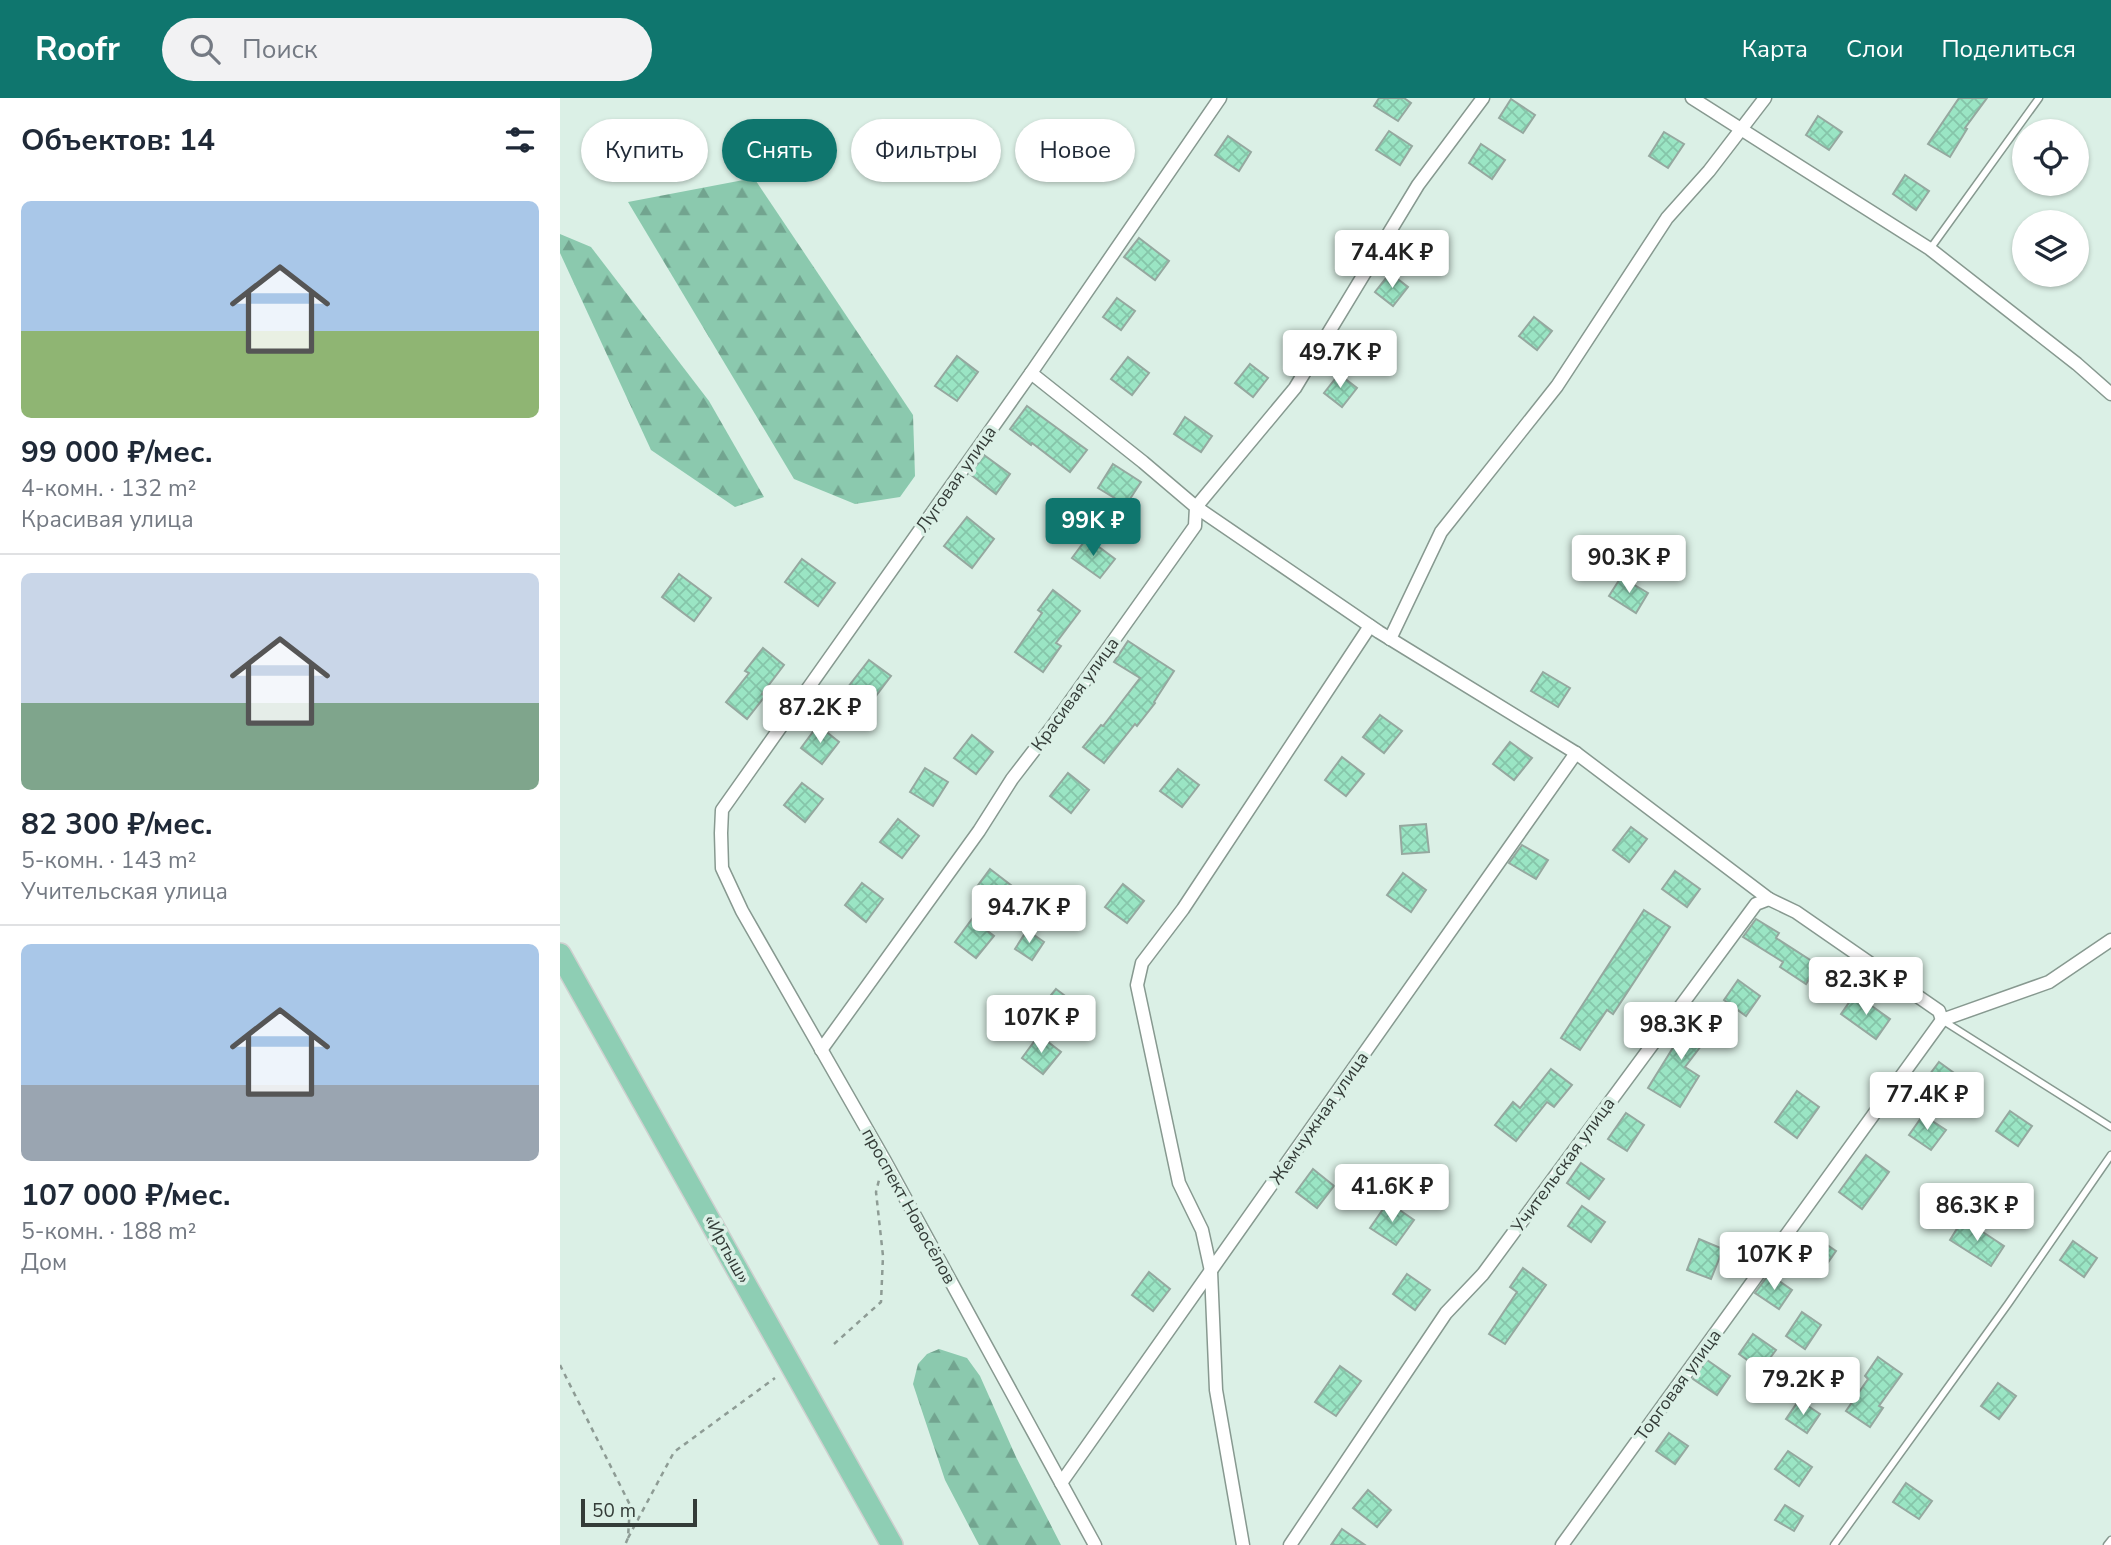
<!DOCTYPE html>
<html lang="ru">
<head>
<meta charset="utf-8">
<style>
	:root { --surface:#fff; --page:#f2f2f3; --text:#1f2937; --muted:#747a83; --line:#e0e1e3; --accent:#0f766e }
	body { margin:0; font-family:"Nunito Sans",sans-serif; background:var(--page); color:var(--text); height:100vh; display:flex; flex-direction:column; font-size:26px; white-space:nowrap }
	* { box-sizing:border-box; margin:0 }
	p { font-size:23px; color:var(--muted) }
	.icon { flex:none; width:38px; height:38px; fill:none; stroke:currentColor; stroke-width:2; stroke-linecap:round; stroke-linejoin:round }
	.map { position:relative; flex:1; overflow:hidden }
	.side { display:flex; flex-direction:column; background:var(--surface); width:560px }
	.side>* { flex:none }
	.hud { position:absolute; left:21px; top:21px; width:665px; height:63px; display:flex; gap:14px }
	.tools { position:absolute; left:1452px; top:21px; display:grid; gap:14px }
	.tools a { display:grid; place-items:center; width:77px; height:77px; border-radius:50%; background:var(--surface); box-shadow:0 2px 5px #0004; font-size:35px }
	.scale { position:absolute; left:21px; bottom:18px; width:116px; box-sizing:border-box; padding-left:7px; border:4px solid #343c38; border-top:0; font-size:19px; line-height:24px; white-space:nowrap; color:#343c38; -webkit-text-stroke:5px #dbf0e6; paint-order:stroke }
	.price { position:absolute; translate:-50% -60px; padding:0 16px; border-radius:7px; background:#fff; color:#222; font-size:23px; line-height:46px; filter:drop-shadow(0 2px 4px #0008) }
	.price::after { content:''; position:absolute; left:50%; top:42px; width:21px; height:16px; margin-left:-10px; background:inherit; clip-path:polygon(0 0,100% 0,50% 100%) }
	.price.current { background:var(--accent); color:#fff }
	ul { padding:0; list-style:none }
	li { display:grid; align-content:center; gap:14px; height:371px; padding:0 21px }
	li+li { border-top:2px solid var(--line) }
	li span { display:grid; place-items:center; height:217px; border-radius:10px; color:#555 }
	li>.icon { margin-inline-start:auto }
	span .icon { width:126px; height:126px; fill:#fffc; stroke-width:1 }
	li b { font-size:30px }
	h2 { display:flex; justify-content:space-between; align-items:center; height:84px; padding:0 21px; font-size:30px }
	.chip { padding:0 24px; border-radius:32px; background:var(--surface); box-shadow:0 2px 5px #0004; font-size:24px; line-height:63px }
	.chip.current { background:var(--accent); color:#fff }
	header { display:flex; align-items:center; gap:42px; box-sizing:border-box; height:98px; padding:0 35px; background:var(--accent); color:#fff }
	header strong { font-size:33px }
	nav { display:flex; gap:38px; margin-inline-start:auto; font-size:24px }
	.search { width:490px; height:63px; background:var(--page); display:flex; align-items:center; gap:18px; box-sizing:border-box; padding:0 24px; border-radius:38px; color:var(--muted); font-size:26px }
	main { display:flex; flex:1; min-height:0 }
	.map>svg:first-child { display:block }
</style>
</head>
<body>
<header>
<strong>Roofr</strong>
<div class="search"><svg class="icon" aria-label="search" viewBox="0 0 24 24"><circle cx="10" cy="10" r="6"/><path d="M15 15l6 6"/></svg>Поиск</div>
<nav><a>Карта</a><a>Слои</a><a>Поделиться</a></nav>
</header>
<main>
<section class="side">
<h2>Объектов: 14<svg class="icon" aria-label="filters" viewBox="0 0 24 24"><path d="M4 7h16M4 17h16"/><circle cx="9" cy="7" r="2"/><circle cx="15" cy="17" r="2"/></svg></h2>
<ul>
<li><span style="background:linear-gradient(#a9c7e8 60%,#8fb573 0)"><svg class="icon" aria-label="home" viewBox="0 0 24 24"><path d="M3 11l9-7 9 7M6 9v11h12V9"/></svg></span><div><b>99 000 ₽/мес.</b><p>4-комн. · 132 m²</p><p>Красивая улица</p></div></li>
<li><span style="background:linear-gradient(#c9d6e8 60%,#7fa58c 0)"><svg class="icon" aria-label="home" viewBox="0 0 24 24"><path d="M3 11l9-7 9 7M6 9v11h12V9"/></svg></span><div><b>82 300 ₽/мес.</b><p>5-комн. · 143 m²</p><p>Учительская улица</p></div></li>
<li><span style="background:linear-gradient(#a9c7e8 65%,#9aa5b1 0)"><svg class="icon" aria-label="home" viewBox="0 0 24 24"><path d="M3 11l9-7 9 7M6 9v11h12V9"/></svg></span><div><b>107 000 ₽/мес.</b><p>5-комн. · 188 m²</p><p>Дом</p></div></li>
</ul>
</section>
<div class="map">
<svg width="1551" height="1447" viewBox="0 0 1551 1447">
	<defs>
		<pattern id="forest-firs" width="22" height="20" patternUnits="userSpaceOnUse" patternTransform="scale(1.75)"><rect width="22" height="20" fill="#8bc9ae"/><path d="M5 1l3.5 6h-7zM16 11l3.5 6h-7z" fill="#72a48f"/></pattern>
		<pattern id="building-cross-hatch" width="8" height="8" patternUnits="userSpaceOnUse" patternTransform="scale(1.75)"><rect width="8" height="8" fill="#9ae5c4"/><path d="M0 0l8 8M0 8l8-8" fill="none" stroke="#85c5a9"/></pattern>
	</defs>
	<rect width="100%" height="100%" fill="#dbf0e6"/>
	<!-- forest -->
	<g fill="url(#forest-firs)">
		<path d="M 194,80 L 353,317 L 355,378 L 340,399 L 295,406 L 234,381 L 68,104 Z"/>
		<path d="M 0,136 L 31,149 L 149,303 L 204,399 L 175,409 L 91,352 L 0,155 Z"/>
		<path d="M 379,1251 L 407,1260 L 420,1278 L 456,1359 L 501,1447 L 419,1447 L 385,1382 L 353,1286 L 358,1266 L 367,1256 Z"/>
	</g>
	<!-- building -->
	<g fill="url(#building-cross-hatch)" stroke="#95a89f" stroke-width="2">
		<path d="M 819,0 L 844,0 L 851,5 L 838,23 L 814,8 Z"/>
		<path d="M 1399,0 L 1427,0 L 1405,30 L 1407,31 L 1390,59 L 1368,46 Z"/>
		<path d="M 951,1 L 975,17 L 963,35 L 939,20 Z"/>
		<path d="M 1258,18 L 1282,34 L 1269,52 L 1246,37 Z"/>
		<path d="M 829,33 L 852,48 L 840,67 L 816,52 Z"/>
		<path d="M 1104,34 L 1124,46 L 1108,70 L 1089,58 Z"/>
		<path d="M 668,38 L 691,54 L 679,73 L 655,57 Z"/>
		<path d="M 921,46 L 945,62 L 932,81 L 909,65 Z"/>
		<path d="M 1345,77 L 1369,93 L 1356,112 L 1333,96 Z"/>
		<path d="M 579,140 L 609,163 L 595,182 L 564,159 Z"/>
		<path d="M 830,175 L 848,189 L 833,208 L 815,194 Z"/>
		<path d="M 557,200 L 575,213 L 561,232 L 543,219 Z"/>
		<path d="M 974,219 L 992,233 L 977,252 L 959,238 Z"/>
		<path d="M 397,258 L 418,274 L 397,303 L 375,288 Z"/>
		<path d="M 568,259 L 589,275 L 572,297 L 551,281 Z"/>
		<path d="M 690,266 L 708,280 L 693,299 L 675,285 Z"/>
		<path d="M 779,276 L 797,290 L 782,309 L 764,295 Z"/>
		<path d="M 467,308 L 527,352 L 510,374 L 472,345 L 471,347 L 450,331 Z"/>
		<path d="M 625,319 L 652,338 L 641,354 L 614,336 Z"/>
		<path d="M 424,357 L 450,376 L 436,396 L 410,376 Z"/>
		<path d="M 553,366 L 581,384 L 566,407 L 538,390 Z"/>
		<path d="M 407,419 L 434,441 L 412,470 L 384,448 Z"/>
		<path d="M 527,440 L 555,461 L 540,480 L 512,460 Z"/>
		<path d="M 242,461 L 275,485 L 258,508 L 225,484 Z"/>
		<path d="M 119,476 L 151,500 L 134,523 L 102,499 Z"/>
		<path d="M 1061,479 L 1088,495 L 1076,515 L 1049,498 Z"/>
		<path d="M 493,492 L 520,513 L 496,545 L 501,548 L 483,574 L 455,554 L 482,515 L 478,512 Z"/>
		<path d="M 568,543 L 614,573 L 594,604 L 595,605 L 577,628 L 575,626 L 544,665 L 523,649 L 541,627 L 543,628 L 580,580 L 554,564 Z"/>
		<path d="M 203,550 L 224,567 L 202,596 L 205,598 L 187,621 L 166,604 L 189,575 L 185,573 Z"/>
		<path d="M 309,562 L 331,578 L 303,615 L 281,598 Z"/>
		<path d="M 983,574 L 1010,590 L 998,609 L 971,593 Z"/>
		<path d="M 820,617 L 842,633 L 824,655 L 803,639 Z"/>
		<path d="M 258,627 L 279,644 L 262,666 L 241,650 Z"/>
		<path d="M 412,637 L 433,654 L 416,676 L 394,660 Z"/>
		<path d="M 950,644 L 972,660 L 954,682 L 933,666 Z"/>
		<path d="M 782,659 L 804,676 L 786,698 L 765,682 Z"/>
		<path d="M 365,670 L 388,684 L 373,708 L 350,694 Z"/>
		<path d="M 618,671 L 639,687 L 622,709 L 600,693 Z"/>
		<path d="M 508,675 L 529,692 L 511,715 L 490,698 Z"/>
		<path d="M 242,685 L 263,701 L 245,724 L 224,707 Z"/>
		<path d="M 338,721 L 359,738 L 342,760 L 320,744 Z"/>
		<path d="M 866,726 L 869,754 L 842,756 L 840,728 Z"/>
		<path d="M 1071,729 L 1087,741 L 1069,764 L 1053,752 Z"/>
		<path d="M 962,747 L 988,762 L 976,781 L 949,765 Z"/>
		<path d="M 430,771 L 452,788 L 434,810 L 413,794 Z"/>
		<path d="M 1115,773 L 1140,791 L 1127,809 L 1102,791 Z"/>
		<path d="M 843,775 L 866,792 L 851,814 L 827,797 Z"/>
		<path d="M 302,785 L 323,801 L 306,824 L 285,807 Z"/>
		<path d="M 563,786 L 584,803 L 567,825 L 545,809 Z"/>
		<path d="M 1084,812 L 1110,829 L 1053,916 L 1047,912 L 1020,952 L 1001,940 Z"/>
		<path d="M 412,821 L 434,838 L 416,860 L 395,844 Z"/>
		<path d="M 1196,821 L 1219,835 L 1216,840 L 1258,867 L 1246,886 L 1220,869 L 1223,864 L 1183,839 Z"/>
		<path d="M 467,832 L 484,844 L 472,862 L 455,851 Z"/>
		<path d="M 1178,882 L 1200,898 L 1186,918 L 1164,902 Z"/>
		<path d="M 496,891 L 517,907 L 499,929 L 478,913 Z"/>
		<path d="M 1295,896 L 1330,921 L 1316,941 L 1281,916 Z"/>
		<path d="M 1132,915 L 1154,931 L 1125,969 L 1139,978 L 1120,1009 L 1088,990 L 1114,948 L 1110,946 Z"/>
		<path d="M 479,937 L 501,954 L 483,976 L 462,960 Z"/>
		<path d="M 1379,964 L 1401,980 L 1387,1000 L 1364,984 Z"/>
		<path d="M 991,971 L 1012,987 L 994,1009 L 987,1004 L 956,1043 L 935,1027 L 953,1004 L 960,1010 Z"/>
		<path d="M 1237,993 L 1259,1009 L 1237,1040 L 1215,1024 Z"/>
		<path d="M 1450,1013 L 1472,1028 L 1458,1048 L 1436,1033 Z"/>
		<path d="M 1066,1015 L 1084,1027 L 1067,1053 L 1048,1041 Z"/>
		<path d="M 1363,1017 L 1386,1032 L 1371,1052 L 1349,1037 Z"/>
		<path d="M 1306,1057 L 1329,1074 L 1302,1111 L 1279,1094 Z"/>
		<path d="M 1021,1065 L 1044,1081 L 1029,1101 L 1007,1085 Z"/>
		<path d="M 753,1071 L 774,1088 L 757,1110 L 736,1094 Z"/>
		<path d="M 828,1104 L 854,1122 L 836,1147 L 810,1130 Z"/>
		<path d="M 1022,1108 L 1045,1124 L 1031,1144 L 1008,1128 Z"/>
		<path d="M 1403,1121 L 1444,1148 L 1431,1168 L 1390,1142 Z"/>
		<path d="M 1254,1138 L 1276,1153 L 1262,1173 L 1239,1158 Z"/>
		<path d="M 1139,1141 L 1163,1151 L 1151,1181 L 1127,1172 Z"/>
		<path d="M 1513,1143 L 1537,1160 L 1524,1179 L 1500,1162 Z"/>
		<path d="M 963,1170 L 986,1187 L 945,1246 L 929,1236 L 957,1194 L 950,1189 Z"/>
		<path d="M 589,1174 L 610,1191 L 593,1213 L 572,1197 Z"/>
		<path d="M 847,1176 L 870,1192 L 855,1212 L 833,1196 Z"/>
		<path d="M 1209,1176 L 1232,1192 L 1219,1211 L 1195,1195 Z"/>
		<path d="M 1242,1214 L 1261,1227 L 1245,1251 L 1226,1238 Z"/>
		<path d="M 1193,1236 L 1216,1252 L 1201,1272 L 1179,1256 Z"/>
		<path d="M 1318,1259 L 1342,1276 L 1319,1308 L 1323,1310 L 1310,1329 L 1286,1313 L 1308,1281 L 1305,1278 Z"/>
		<path d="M 1147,1262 L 1170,1278 L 1157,1297 L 1133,1281 Z"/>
		<path d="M 780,1268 L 801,1283 L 776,1318 L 755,1304 Z"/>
		<path d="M 1438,1285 L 1456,1298 L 1439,1321 L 1421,1308 Z"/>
		<path d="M 1239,1302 L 1260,1316 L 1247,1335 L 1226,1321 Z"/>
		<path d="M 1109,1335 L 1128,1348 L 1115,1366 L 1096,1353 Z"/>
		<path d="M 1228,1353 L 1252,1369 L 1239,1388 L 1215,1371 Z"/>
		<path d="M 1346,1385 L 1372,1403 L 1359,1421 L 1333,1404 Z"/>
		<path d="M 808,1392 L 831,1412 L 817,1429 L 793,1410 Z"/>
		<path d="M 1225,1407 L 1243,1418 L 1234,1433 L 1215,1422 Z"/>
		<path d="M 782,1431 L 805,1447 L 771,1447 Z"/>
	</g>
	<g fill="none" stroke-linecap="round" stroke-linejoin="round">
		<!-- service casing -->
		<g stroke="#879990" stroke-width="9">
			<g id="service">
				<path d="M 1370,151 L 1479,0"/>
				<path d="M 1382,922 L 1551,1029"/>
				<path d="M 1274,1447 L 1448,1206 L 1551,1057"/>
				<path d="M 1547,1447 L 1551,1442"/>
			</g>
		</g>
		<!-- minor casing -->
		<g stroke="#879990" stroke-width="15">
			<g id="minor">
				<path d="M 923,0 L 858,87 L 735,290 L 636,409 L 819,534 L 1016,655 L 1209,801"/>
				<path d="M 1132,0 L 1370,151 L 1517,266 L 1551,296"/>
				<path d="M 830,541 L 881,434 L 997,288 L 1107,120 L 1149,73 L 1205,0"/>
				<path d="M 1382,922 L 1489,884 L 1551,842"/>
				<path d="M 261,952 L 419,733 L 452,681 L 492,629 L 635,428 L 636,409 L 583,364 L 471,275"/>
				<path d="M 501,1385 L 1016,655"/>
				<path d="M 535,1447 L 325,1063 L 182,813 L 162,770 L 161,735 L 162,712 L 471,275 L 660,0"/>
				<path d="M 683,1447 L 656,1292 L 651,1173 L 642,1132 L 619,1085 L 577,887 L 582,865 L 623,811 L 810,528"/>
				<path d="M 730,1447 L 886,1215 L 923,1176 L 1196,806 L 1209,801 L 1236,814 L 1379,913 L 1382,922"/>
				<path d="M 1002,1447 L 1382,922"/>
			</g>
		</g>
		<!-- trunk casing -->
		<g stroke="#ced0cf" stroke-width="24">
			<path id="trunk" d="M 0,856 L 332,1447"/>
		</g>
		<!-- path -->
		<g stroke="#8e9c95" stroke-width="2.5" stroke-dasharray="5 5" stroke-linecap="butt">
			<path d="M 274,1246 L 321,1204 L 323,1158 L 316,1094 L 319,1082"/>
			<path d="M 0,1267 L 70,1407 L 68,1440 L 65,1447"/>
			<path d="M 68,1440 L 114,1354 L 215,1280"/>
		</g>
		<!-- service -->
		<use href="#service" stroke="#fff" stroke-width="6"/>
		<!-- minor -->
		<use href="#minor" stroke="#fff" stroke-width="12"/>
		<!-- trunk -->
		<use href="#trunk" stroke="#8eceb4" stroke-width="21"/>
	</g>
	<g text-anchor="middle" stroke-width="7" stroke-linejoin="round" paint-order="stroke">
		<!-- street labels -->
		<g font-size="18" fill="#343c38" stroke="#dbf0e6">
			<text transform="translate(396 381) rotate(-55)" y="6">Луговая улица</text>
			<text transform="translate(515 596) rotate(-54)" y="6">Красивая улица</text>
			<text transform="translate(759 1020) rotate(-55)" y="6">Жемчужная улица</text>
			<text transform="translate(1003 1067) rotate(-54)" y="6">Учительская улица</text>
			<text transform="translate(349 1108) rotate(61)" y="6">проспект Новосёлов</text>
			<text transform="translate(167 1151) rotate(61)" y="6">«Иртыш»</text>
			<text transform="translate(1118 1287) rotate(-54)" y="6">Торговая улица</text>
		</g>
	</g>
</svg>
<div class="tools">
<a><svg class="icon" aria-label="locate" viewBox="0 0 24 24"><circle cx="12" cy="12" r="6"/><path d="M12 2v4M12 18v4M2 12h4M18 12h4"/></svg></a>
<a><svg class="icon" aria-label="layers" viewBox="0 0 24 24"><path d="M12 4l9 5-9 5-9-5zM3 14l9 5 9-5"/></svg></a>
</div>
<div class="scale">50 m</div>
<b class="price" style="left:832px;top:192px">74.4K ₽</b>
<b class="price" style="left:780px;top:292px">49.7K ₽</b>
<b class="price current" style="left:533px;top:460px">99K ₽</b>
<b class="price" style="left:1069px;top:497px">90.3K ₽</b>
<b class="price" style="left:260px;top:647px">87.2K ₽</b>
<b class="price" style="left:469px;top:847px">94.7K ₽</b>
<b class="price" style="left:1306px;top:919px">82.3K ₽</b>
<b class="price" style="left:481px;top:957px">107K ₽</b>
<b class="price" style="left:1121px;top:964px">98.3K ₽</b>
<b class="price" style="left:1367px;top:1034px">77.4K ₽</b>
<b class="price" style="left:832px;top:1126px">41.6K ₽</b>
<b class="price" style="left:1417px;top:1145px">86.3K ₽</b>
<b class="price" style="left:1214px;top:1194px">107K ₽</b>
<b class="price" style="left:1243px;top:1319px">79.2K ₽</b>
<div class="hud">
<a class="chip">Купить</a>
<a class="chip current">Снять</a>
<a class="chip">Фильтры</a>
<a class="chip">Новое</a>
</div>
</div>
</main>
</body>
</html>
